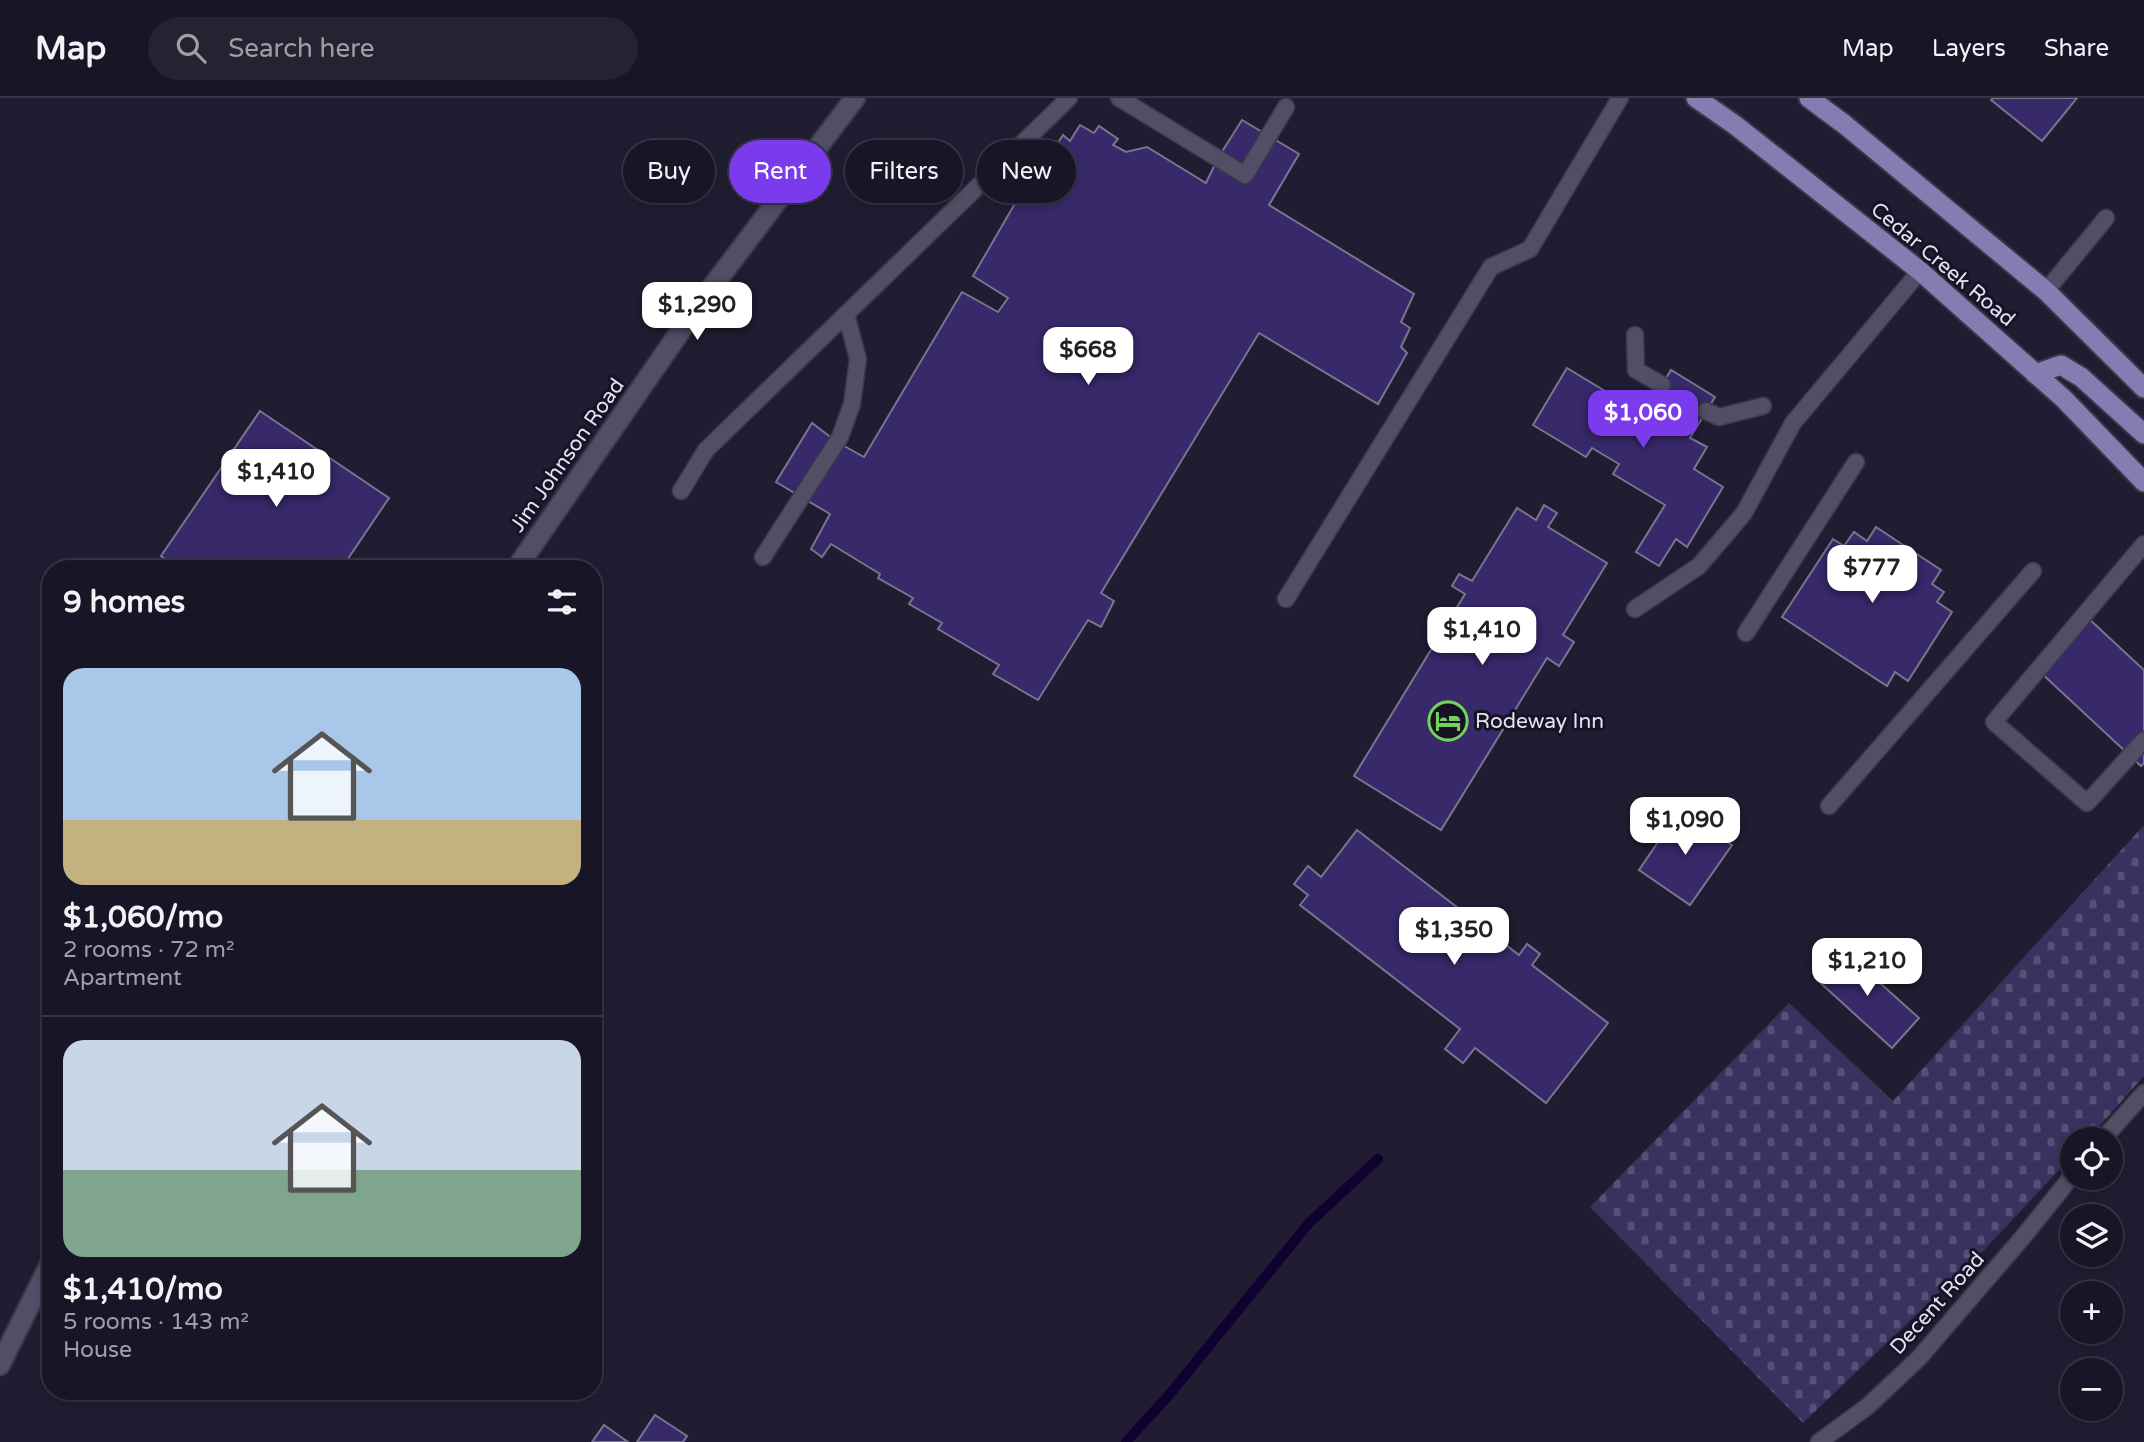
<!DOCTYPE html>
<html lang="en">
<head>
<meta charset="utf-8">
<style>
	:root { --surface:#181626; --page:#252332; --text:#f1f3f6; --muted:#9f9fa7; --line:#363543; --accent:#7c3aed }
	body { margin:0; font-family:"Varela Round",sans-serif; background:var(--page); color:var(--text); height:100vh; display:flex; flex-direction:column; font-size:26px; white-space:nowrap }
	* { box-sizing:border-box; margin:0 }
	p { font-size:23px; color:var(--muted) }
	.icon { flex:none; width:38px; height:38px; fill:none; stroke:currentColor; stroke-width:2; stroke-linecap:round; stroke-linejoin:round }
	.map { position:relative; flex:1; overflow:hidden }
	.drawer { position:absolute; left:42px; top:462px; width:560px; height:840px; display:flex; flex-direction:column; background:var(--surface); border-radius:28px; box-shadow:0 4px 10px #0003,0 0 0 2px var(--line) }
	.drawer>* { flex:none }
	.guide { position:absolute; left:623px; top:42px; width:665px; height:63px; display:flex; gap:14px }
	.tools { position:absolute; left:2060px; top:1029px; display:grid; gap:14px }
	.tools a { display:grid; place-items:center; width:63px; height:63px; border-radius:50%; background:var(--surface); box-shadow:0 4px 10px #0003,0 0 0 2px var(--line); font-size:35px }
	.price { position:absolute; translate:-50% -60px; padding:0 16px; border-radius:14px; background:#fff; color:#222; font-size:23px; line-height:46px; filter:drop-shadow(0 2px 4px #0008) }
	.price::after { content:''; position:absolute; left:50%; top:42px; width:21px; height:16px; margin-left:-10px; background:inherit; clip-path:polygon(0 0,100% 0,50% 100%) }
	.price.selected { background:var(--accent); color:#fff }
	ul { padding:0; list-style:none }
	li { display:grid; align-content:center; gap:14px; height:371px; padding:0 21px }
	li+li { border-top:2px solid var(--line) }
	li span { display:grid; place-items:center; height:217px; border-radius:21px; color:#555 }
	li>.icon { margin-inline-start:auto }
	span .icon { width:126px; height:126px; fill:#fffc; stroke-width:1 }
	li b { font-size:30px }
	h2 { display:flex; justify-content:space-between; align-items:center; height:84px; padding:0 21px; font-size:30px }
	.chip { padding:0 24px; border-radius:32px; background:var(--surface); box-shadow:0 4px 10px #0003,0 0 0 2px var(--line); font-size:24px; line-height:63px }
	.chip.selected { background:var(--accent); color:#fff }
	header { display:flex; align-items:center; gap:42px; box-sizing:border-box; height:98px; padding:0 35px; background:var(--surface); border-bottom:2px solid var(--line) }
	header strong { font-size:33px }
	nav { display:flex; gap:38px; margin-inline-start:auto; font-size:24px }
	.search { width:490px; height:63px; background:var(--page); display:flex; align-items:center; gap:18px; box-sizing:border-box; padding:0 24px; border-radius:38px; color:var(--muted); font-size:26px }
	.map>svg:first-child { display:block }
</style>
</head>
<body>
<header>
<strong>Map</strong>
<div class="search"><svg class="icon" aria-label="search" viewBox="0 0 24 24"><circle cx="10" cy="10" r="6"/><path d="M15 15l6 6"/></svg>Search here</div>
<nav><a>Map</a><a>Layers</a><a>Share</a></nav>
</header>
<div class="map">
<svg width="2144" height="1344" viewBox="0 0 2144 1344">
	<defs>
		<pattern id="cemetery-stones" width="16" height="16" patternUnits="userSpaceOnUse" patternTransform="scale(1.75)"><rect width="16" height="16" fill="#39325e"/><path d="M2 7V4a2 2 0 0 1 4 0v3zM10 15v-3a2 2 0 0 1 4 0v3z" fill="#565076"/></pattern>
	</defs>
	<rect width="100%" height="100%" fill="#201d32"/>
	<!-- cemetery -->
	<path fill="url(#cemetery-stones)" d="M 2144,727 L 2144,978 L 2088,1041 L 2072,1041 L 2072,1058 L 1986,1150 L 1803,1325 L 1590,1109 L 1789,905 L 1893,1003 Z"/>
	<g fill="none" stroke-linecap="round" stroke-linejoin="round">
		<!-- stream -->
		<path stroke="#100130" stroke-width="10" d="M 1126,1344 L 1169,1297 L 1309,1125 L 1378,1061"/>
	</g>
	<!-- building -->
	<g fill="#38296b" stroke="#78758f" stroke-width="2">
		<path d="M 1993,0 L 2077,0 L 2042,43 L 1991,2 Z"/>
		<path d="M 1242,22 L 1299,56 L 1269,107 L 1414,196 L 1401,224 L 1410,230 L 1401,249 L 1407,255 L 1378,306 L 1259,235 L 1101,495 L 1114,503 L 1101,529 L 1088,522 L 1038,602 L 993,576 L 999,567 L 938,531 L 942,525 L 909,506 L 913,500 L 878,480 L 880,476 L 831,446 L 822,459 L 811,451 L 830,416 L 776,384 L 812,325 L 837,344 L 864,359 L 962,194 L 998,214 L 1008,200 L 973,178 L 1035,71 L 1039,74 L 1063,37 L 1070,43 L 1080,27 L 1094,35 L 1099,28 L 1118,41 L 1113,47 L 1126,54 L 1147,49 L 1206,85 L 1218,60 Z"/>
		<path d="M 1567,270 L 1610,296 L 1602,310 L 1641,333 L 1651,315 L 1647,312 L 1671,272 L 1715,299 L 1690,340 L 1707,349 L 1694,371 L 1723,389 L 1687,449 L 1676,441 L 1659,468 L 1636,454 L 1665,407 L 1613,376 L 1619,366 L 1592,350 L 1586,359 L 1533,327 Z"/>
		<path d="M 260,313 L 389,400 L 341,471 L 179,471 L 161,458 Z"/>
		<path d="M 1544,407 L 1557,415 L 1548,429 L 1607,465 L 1563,537 L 1574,544 L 1559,568 L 1547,560 L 1441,732 L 1354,678 L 1465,496 L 1452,488 L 1459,476 L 1472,483 L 1517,410 L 1536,422 Z"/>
		<path d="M 1876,429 L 1941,472 L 1932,486 L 1944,494 L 1937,504 L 1952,514 L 1908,583 L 1895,574 L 1887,588 L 1782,519 L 1833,441 L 1844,448 L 1854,434 L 1867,443 Z"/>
		<path d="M 2088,520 L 2144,572 L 2144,665 L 2141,668 L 2039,573 Z"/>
		<path d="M 1680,712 L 1732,747 L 1690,807 L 1639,772 Z"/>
		<path d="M 1357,732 L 1519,857 L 1527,846 L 1540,856 L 1532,867 L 1608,925 L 1546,1005 L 1475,950 L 1463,965 L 1445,951 L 1460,931 L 1300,807 L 1308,797 L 1294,786 L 1308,768 L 1321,779 Z"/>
		<path d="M 1842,851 L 1919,920 L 1892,950 L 1815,880 Z"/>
		<path d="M 655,1317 L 687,1338 L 683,1344 L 637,1344 Z"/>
		<path d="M 604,1327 L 628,1344 L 592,1344 Z"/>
	</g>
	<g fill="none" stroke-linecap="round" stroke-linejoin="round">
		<!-- service casing -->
		<g stroke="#3a3749" stroke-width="19">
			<g id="service">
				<path d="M 1119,0 L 1245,77 L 1286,9"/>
				<path d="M 2046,193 L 2106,120"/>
				<path d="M 1635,237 L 1636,272 L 1662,287"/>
				<path d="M 1706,313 L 1719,319 L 1763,308"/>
				<path d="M 681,393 L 706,352 L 1069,0"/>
				<path d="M 2144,446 L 1994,624 L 2087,705 L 2144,642"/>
				<path d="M 763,459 L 840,339 L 852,306 L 858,261 L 846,216"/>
				<path d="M 1286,501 L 1491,169 L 1530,151 L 1620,0"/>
				<path d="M 1635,511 L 1699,468 L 1744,415 L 1793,325 L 1920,173"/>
				<path d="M 1746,535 L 1856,364"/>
				<path d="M 1829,708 L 2033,473"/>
				<path d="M 2103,1041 L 2144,995"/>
				<path d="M 1819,1344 L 1868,1308 L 1919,1260 L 2023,1139 L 2072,1078"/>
			</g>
		</g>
		<!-- minor casing -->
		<g stroke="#3a3749" stroke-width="23">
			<g id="minor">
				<path d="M 516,471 L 697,209 L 855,0"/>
				<path d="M 0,1267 L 51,1164"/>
			</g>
		</g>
		<!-- primary casing -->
		<g stroke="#3a3749" stroke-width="23">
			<g id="primary">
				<path d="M 1696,0 L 1735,27 L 1920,173 L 2064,301 L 2144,384"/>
				<path d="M 1809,0 L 1844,26 L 2046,193 L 2144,290"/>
				<path d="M 2035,276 L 2061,267 L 2081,279 L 2144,336"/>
			</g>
		</g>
		<!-- service -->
		<use href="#service" stroke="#514e66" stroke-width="16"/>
		<!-- minor -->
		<use href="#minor" stroke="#514e66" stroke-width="19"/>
		<!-- primary -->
		<use href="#primary" stroke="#837db1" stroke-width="19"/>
	</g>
	<!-- icons -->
	<defs>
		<g id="hotel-ring" transform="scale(2.0125)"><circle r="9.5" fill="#171327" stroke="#74d25c" stroke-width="1.5"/><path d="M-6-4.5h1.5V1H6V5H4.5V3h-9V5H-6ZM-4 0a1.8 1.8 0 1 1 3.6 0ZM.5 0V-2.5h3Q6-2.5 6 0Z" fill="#74d25c"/></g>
	</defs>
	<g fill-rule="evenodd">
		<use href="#hotel-ring" x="1448" y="623"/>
	</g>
	<g text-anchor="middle" stroke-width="6" stroke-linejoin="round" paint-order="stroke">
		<!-- street labels -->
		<g font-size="21" fill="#e4e3f1" stroke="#171327">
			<text transform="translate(1943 166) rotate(40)" y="7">Cedar Creek Road</text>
			<text transform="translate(567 357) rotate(-55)" y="7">Jim Johnson Road</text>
			<text transform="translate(1937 1205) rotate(-48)" y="7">Decent Road</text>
		</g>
		<!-- poi labels -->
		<g font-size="21" fill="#e4e3f1" stroke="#171327" text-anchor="start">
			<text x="1475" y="630">Rodeway Inn</text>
		</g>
	</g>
</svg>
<div class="tools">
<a><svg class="icon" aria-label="locate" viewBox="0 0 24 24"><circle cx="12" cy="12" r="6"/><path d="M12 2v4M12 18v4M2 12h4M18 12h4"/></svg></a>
<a><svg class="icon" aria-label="layers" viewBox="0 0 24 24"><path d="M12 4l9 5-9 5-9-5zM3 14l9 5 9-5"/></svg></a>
<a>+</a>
<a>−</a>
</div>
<b class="price" style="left:697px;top:244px">$1,290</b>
<b class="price" style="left:1088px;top:289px">$668</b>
<b class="price selected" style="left:1643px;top:352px">$1,060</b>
<b class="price" style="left:276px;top:411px">$1,410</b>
<b class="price" style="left:1872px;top:507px">$777</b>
<b class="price" style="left:1482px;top:569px">$1,410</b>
<b class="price" style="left:1685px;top:759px">$1,090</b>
<b class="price" style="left:1454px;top:869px">$1,350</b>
<b class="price" style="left:1867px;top:900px">$1,210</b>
<div class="guide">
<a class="chip">Buy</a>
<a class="chip selected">Rent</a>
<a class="chip">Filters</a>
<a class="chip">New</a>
</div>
<section class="drawer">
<h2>9 homes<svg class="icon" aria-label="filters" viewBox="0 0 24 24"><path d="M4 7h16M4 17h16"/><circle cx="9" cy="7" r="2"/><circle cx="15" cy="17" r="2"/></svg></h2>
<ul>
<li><span style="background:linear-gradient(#a9c7e8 70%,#c2b280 0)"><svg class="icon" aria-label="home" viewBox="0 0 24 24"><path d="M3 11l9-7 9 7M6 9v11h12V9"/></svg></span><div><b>$1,060/mo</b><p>2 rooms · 72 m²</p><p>Apartment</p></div></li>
<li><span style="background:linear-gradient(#c9d6e8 60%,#7fa58c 0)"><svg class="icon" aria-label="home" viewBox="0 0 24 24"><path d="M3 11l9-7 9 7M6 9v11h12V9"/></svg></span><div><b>$1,410/mo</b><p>5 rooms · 143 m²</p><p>House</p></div></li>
</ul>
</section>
</div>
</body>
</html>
